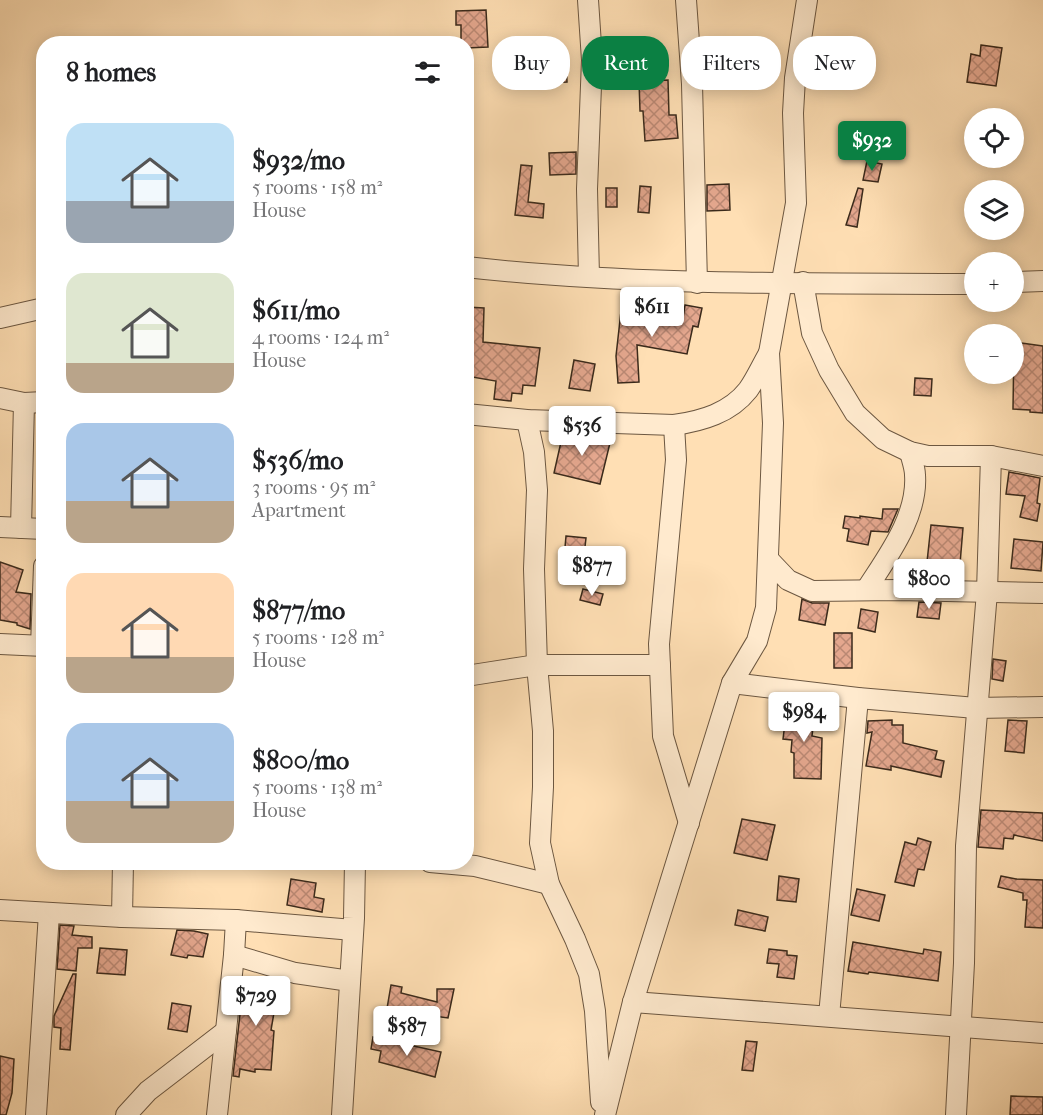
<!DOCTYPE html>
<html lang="en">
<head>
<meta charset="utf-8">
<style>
	:root { --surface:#fff; --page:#f6f6f6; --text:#202124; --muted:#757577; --accent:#0b8043 }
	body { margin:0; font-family:"IM FELL French Canon",serif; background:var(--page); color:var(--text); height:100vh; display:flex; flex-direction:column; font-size:22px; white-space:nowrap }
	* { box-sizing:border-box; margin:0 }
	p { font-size:20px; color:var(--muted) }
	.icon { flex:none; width:33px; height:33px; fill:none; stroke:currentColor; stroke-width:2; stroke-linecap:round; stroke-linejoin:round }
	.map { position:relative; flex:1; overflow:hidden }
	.panel { position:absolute; left:36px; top:36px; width:438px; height:834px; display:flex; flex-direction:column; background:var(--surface); border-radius:24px; box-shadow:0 3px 15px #0003 }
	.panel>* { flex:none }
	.top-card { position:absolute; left:492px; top:36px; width:460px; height:54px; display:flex; gap:12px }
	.fabs { position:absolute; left:964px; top:108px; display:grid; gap:12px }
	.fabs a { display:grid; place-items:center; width:60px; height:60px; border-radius:50%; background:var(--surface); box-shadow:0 3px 15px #0003; font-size:30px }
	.price { position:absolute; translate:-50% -51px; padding:0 14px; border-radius:6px; background:#fff; color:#222; font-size:20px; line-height:39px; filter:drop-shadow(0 2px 3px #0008) }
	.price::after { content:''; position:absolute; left:50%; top:36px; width:18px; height:14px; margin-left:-9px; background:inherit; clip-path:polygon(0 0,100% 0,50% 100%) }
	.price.current { background:var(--accent); color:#fff }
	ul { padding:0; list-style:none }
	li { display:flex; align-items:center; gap:18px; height:150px; padding:0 30px }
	li span { display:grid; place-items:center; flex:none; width:168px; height:120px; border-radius:18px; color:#555 }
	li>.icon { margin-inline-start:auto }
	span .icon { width:72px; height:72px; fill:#fffc; stroke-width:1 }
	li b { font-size:26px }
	h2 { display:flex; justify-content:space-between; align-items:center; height:72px; padding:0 30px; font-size:26px }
	.tag { padding:0 21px; border-radius:24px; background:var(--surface); box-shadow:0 3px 15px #0003; font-size:21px; line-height:54px }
	.tag.current { background:var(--accent); color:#fff }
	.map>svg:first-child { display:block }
</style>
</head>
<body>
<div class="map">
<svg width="1043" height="1115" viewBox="0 0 1043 1115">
	<defs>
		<pattern id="building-cross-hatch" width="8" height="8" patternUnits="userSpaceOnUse" patternTransform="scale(1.5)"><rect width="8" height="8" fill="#e4a78e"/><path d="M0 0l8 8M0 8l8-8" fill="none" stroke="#ba8873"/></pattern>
	</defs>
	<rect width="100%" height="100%" fill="#ffdfb4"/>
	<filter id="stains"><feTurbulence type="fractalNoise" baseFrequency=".00333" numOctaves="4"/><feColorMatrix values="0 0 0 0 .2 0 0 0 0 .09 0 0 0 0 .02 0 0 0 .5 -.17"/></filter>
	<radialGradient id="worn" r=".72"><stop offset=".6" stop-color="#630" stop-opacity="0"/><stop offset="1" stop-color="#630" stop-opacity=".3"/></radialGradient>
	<!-- building -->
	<g fill="url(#building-cross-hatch)" stroke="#3b2a1b" stroke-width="1.5">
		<path d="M 486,10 L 488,47 L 466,48 L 466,44 L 461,44 L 461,25 L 456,25 L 456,11 Z"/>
		<path d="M 981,45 L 1002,48 L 996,86 L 967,82 L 971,54 L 980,56 Z"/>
		<path d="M 566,54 L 567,82 L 546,83 L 545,55 Z"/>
		<path d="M 668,80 L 669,115 L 676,115 L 678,138 L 645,141 L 643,111 L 640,111 L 639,81 Z"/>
		<path d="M 576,152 L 576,174 L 550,175 L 549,153 Z"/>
		<path d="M 867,161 L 882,164 L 878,182 L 863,180 Z"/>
		<path d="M 521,165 L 532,166 L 528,202 L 544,204 L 543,218 L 515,215 Z"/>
		<path d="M 729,184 L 730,210 L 707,211 L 707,185 Z"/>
		<path d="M 640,186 L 651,187 L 649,213 L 638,212 Z"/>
		<rect x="606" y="188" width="11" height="19"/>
		<path d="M 858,188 L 863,189 L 857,227 L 846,225 Z"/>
		<path d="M 685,305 L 702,308 L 698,327 L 693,326 L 687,354 L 637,345 L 639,382 L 618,383 L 616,356 L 621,311 L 683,318 Z"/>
		<path d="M 466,307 L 484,308 L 483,342 L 540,348 L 535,386 L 523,385 L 522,394 L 512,393 L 511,401 L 494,399 L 496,381 L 466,376 L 470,350 L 466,349 Z"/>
		<path d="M 1014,342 L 1043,346 L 1043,413 L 1030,412 L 1030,410 L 1013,409 Z"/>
		<path d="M 574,360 L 595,364 L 590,391 L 569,388 Z"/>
		<path d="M 915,378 L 932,379 L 931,396 L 914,395 Z"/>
		<path d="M 563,433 L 589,434 L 598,436 L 596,441 L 610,443 L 600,484 L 554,473 Z"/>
		<path d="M 1009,472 L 1040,478 L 1037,503 L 1040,504 L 1037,521 L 1020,517 L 1025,496 L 1006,494 Z"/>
		<path d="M 883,509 L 898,509 L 888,532 L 871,531 L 868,545 L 847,541 L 849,529 L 843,528 L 845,516 L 860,518 L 860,516 L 882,519 Z"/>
		<path d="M 931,525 L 963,528 L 960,564 L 927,562 Z"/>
		<path d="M 566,536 L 586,538 L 581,582 L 562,581 Z"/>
		<path d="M 1014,539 L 1043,542 L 1041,571 L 1011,568 Z"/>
		<path d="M 0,562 L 23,570 L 16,592 L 31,594 L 30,629 L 17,625 L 17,623 L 0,620 Z"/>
		<path d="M 583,589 L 603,594 L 600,605 L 580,600 Z"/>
		<path d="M 802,599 L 812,603 L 829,603 L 825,625 L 799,620 Z"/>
		<path d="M 919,602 L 941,603 L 939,619 L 917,617 Z"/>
		<path d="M 861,609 L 878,612 L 875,632 L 858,628 Z"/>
		<rect x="834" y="633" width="18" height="35"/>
		<path d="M 993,659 L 1006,661 L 1003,681 L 992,679 Z"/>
		<path d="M 787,707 L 815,711 L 812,736 L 822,738 L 821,779 L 794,778 L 794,753 L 791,752 L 792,740 L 783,739 Z"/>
		<path d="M 892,720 L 892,725 L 903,725 L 903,743 L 937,751 L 935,759 L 944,761 L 941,777 L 891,766 L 891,770 L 866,766 L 872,732 L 867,733 L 868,721 Z"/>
		<path d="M 1008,720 L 1027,721 L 1024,753 L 1005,751 Z"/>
		<path d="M 981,810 L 1043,813 L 1043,841 L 1014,835 L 1013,839 L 1004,838 L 1003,849 L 978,847 Z"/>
		<path d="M 742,819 L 775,825 L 767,860 L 734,853 Z"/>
		<path d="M 918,838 L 931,842 L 924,870 L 918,869 L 914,886 L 895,882 L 905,842 L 916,845 Z"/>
		<path d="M 779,876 L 799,879 L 796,902 L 777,900 Z"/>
		<path d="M 1001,876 L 1016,879 L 1043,880 L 1043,928 L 1025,927 L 1027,900 L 1023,900 L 1023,893 L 998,887 Z"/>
		<path d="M 291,879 L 316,883 L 314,897 L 324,899 L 322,912 L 287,905 Z"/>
		<path d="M 857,889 L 885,895 L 879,921 L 851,915 Z"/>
		<path d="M 738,910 L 768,917 L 765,931 L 735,925 Z"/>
		<path d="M 60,925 L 74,926 L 72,935 L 92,937 L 92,948 L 78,948 L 76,971 L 57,969 Z"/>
		<path d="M 177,930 L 194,931 L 208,934 L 203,957 L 188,955 L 187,958 L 171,955 Z"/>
		<path d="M 853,942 L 923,954 L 924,949 L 941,952 L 938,981 L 869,972 L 868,974 L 848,971 Z"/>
		<path d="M 100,948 L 127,950 L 125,975 L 97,973 Z"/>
		<path d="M 769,949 L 787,951 L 787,955 L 797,956 L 794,979 L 777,977 L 779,964 L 767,963 Z"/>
		<path d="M 73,974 L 76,974 L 70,1050 L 60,1049 L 61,1028 L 54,1027 L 54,1016 Z"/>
		<path d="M 244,979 L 279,984 L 271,1030 L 274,1031 L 271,1070 L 255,1069 L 255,1072 L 240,1069 L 239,1077 L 233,1076 Z"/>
		<path d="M 391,985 L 402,987 L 401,993 L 437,1002 L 437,989 L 454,989 L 448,1018 L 398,1011 L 396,1022 L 385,1020 Z"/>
		<path d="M 172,1003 L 191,1006 L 187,1032 L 168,1029 Z"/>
		<path d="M 373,1037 L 441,1052 L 435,1077 L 379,1062 L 381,1051 L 371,1049 Z"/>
		<path d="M 746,1041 L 757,1042 L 753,1071 L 742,1070 Z"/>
		<path d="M 0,1056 L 14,1059 L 12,1093 L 6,1115 L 0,1115 Z"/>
		<path d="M 1011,1096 L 1043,1097 L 1043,1115 L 1010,1115 Z"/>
	</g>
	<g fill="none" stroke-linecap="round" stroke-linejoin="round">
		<!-- minor casing -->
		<g stroke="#6c5741" stroke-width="22">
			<g id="minor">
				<path d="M 588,0 L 592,60 L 587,189 L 589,277"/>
				<path d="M 686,0 L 692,84 L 697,283"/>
				<path d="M 466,267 C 636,286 805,283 975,284"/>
				<path d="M 803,282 L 812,333 L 829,370 L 855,413 L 883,439 L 910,452 L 928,456 L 991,456 L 1043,466"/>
				<path d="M 1014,282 L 1043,281"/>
				<path d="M 0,318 L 44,308"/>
				<path d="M 0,398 L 24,403 L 44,402"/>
				<path d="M 466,414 L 527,420 L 674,425 C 702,421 730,413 748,390 C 756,379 762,365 769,353"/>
				<path d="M 527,420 L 534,452 L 537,490 L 534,569 L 537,665 L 543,731 L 543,787 L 540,843 L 549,884 L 575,939 L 589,974 L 595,1011 L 601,1102"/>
				<path d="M 674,425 L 676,460 L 659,644 L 663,736 L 689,823"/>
				<path d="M 0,527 L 44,529"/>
				<path d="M 21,528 L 24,403"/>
				<path d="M 768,559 L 788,580 L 812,591 L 898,590 L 1043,593"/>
				<path d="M 866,590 C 887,557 918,517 915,475 C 915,468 912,460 910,452"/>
				<path d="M 0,644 L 44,646"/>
				<path d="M 41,646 L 44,566"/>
				<path d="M 466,676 L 537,665 L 660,665"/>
				<path d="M 732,683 L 858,698 L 976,708 L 1043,707"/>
				<path d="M 430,862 L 475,866 L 549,884"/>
				<path d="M 0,910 L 122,917 L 236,920 L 353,930"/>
				<path d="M 122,917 L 123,862"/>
				<path d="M 234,955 L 295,973 L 350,981"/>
				<path d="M 633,1002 L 1043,1033"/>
				<path d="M 829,1016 L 858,698"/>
				<path d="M 36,1115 L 49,913"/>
				<path d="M 126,1115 L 148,1091 L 226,1031"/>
				<path d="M 217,1115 L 234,955 L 236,920"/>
				<path d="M 342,1115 L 354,918 L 355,862"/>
				<path d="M 605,1115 L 633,1002 L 732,683 L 757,641 L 766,608 L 773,423 L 769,353 L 796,203 L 793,113 L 795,78 L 807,0"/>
				<path d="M 956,1115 L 964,963 L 966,846 L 987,592 L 991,456"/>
			</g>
		</g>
		<!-- minor -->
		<use href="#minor" stroke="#ffeace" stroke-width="20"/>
	</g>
	<rect width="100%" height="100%" filter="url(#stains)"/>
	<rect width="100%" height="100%" fill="url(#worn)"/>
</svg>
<div class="fabs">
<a><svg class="icon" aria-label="locate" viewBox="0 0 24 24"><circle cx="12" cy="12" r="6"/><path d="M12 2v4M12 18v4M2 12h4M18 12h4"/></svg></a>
<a><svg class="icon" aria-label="layers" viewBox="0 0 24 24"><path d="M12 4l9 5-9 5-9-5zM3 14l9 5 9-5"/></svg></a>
<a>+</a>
<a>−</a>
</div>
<b class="price current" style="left:872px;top:172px">$932</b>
<b class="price" style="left:652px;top:338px">$611</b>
<b class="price" style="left:582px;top:457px">$536</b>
<b class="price" style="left:592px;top:597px">$877</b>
<b class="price" style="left:929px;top:610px">$800</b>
<b class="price" style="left:804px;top:743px">$984</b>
<b class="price" style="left:256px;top:1027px">$729</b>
<b class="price" style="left:407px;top:1057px">$587</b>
<div class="top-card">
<a class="tag">Buy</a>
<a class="tag current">Rent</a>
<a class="tag">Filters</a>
<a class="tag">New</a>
</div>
<section class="panel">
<h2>8 homes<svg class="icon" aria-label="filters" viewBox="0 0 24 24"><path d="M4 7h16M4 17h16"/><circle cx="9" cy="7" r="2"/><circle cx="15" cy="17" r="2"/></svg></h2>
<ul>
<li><span style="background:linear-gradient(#bfe0f5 65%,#9aa5b1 0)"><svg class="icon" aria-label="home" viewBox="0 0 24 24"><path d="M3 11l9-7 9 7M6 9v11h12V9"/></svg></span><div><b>$932/mo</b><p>5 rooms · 158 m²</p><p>House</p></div></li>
<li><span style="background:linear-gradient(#dfe7d0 75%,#b9a48a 0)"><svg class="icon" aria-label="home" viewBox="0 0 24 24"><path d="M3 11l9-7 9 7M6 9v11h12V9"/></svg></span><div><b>$611/mo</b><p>4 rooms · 124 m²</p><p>House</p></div></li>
<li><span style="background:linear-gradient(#a9c7e8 65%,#b9a48a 0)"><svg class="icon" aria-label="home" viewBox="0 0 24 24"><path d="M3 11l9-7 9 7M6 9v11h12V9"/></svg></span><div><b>$536/mo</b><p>3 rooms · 95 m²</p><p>Apartment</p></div></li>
<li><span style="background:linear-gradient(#ffd9b3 70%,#b9a48a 0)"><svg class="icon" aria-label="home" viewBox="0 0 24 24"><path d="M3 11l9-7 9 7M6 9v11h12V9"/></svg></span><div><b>$877/mo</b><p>5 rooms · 128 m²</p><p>House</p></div></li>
<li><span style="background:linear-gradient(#a9c7e8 65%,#b9a48a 0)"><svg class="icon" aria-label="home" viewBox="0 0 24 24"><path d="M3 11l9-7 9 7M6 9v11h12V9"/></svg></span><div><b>$800/mo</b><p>5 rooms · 138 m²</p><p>House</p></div></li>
</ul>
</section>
</div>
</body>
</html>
